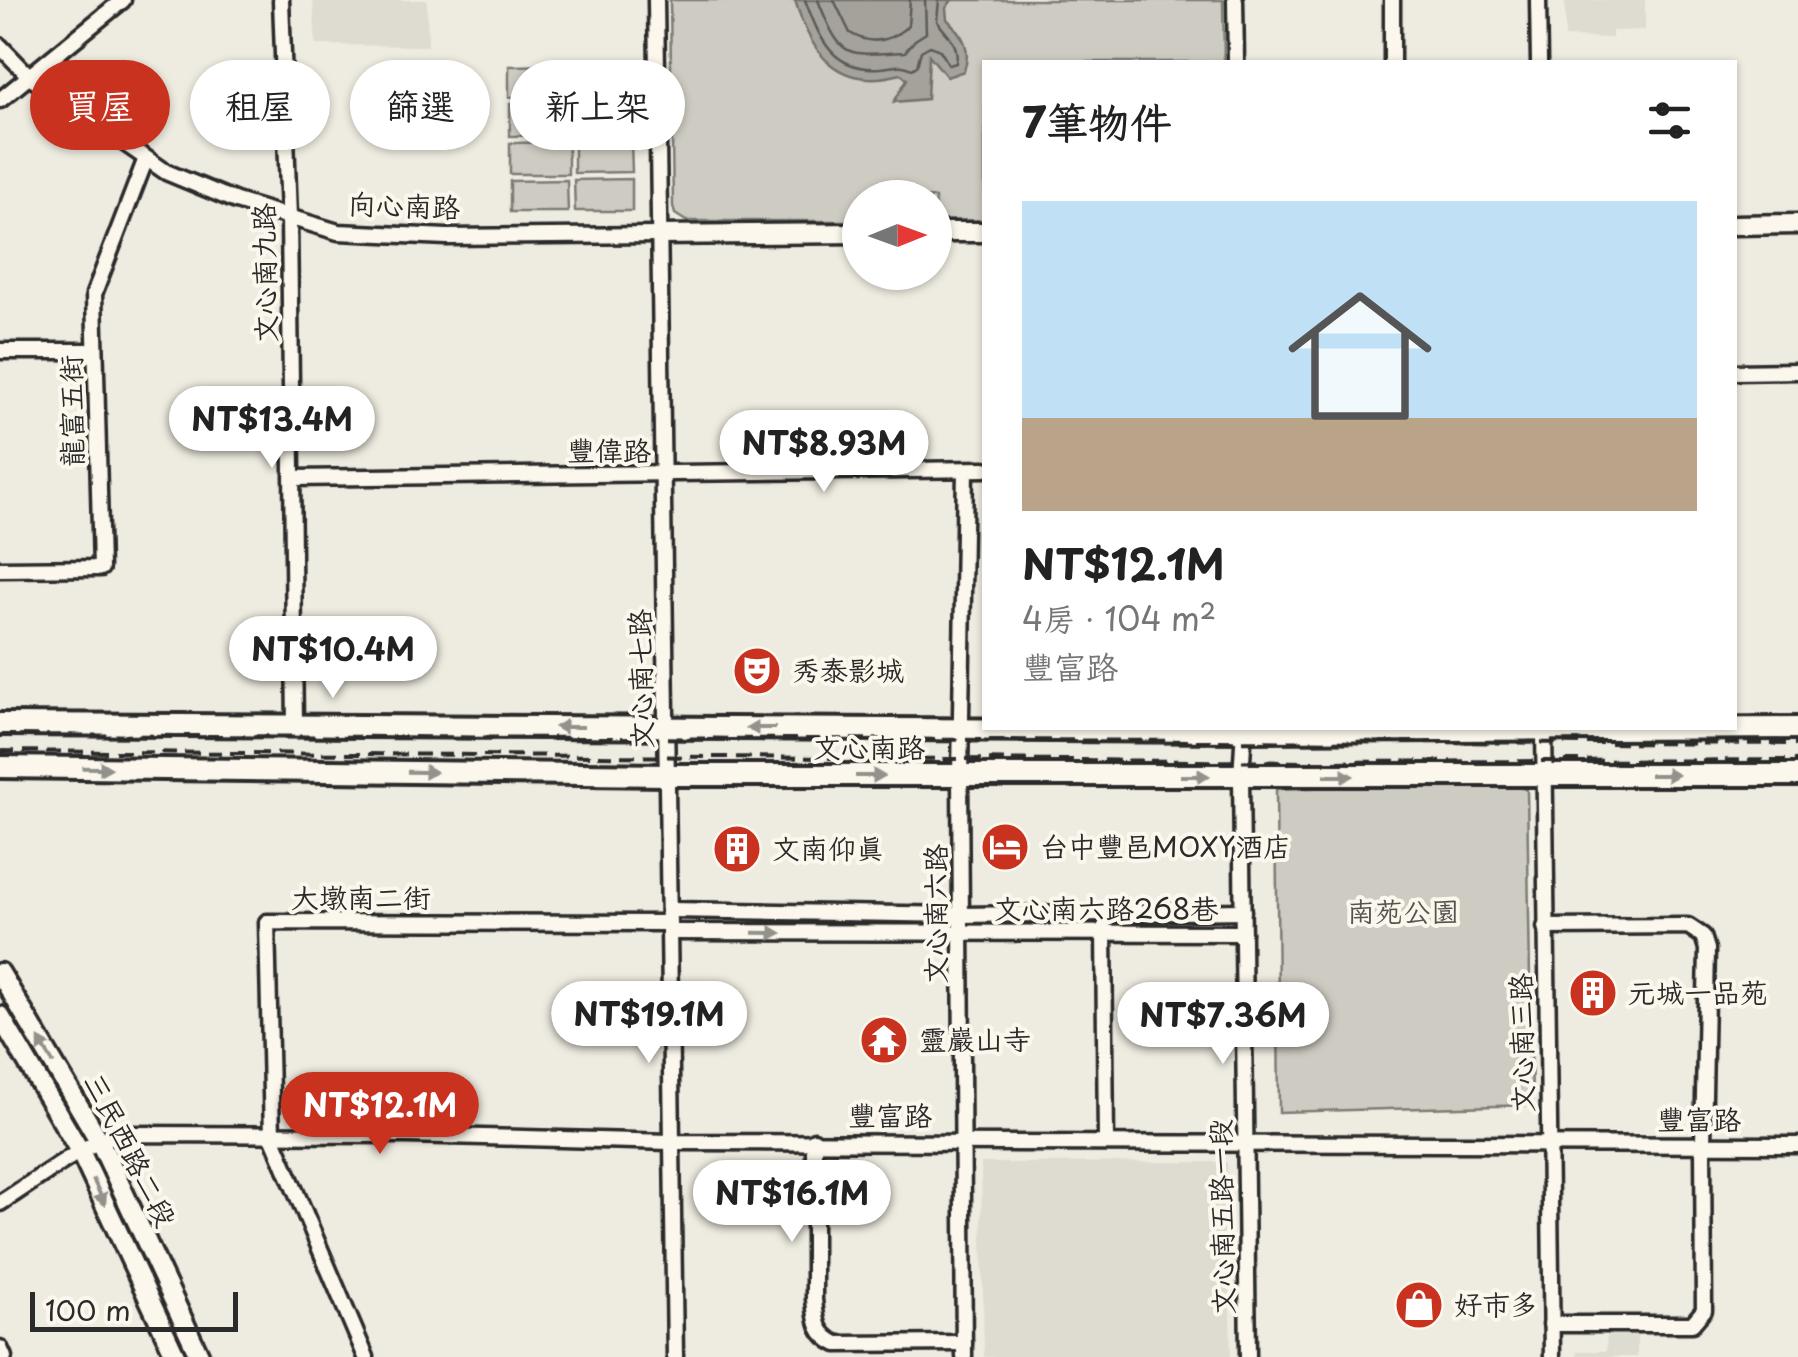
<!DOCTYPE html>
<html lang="zh-TW">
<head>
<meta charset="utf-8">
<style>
	:root { --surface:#fff; --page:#f6f6f6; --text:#222; --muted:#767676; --line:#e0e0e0; --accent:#c8321e }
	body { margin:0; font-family:"Playpen Sans","LXGW WenKai TC",sans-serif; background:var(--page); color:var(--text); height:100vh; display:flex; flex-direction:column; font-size:38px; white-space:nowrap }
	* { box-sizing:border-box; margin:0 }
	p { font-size:32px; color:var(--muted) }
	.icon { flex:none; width:55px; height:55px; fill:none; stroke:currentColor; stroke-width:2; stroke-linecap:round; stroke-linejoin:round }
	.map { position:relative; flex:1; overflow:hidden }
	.drawer { position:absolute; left:982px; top:60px; width:755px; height:670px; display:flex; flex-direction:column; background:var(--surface); border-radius:0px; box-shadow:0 2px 8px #0004 }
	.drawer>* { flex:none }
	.top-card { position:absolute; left:30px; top:60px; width:802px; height:90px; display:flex; gap:20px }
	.needle { width:65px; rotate:89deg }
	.tools { position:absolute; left:842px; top:180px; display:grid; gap:20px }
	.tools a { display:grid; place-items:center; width:110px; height:110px; border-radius:50%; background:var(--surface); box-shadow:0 2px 8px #0004; font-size:50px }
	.scale { position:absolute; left:30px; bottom:25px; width:208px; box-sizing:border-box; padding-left:10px; border:5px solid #2b2b2b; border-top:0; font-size:28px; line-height:35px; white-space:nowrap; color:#2b2b2b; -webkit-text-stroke:8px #fbf7ec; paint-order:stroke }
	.price { position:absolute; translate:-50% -85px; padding:0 22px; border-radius:35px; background:#fff; color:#222; font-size:32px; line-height:65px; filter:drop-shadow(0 2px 5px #0008) }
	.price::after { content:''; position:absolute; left:50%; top:60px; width:30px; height:22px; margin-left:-15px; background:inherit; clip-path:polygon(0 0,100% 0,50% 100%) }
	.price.selected { background:var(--accent); color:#fff }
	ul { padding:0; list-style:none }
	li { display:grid; align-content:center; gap:20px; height:530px; padding:0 40px }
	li+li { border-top:2px solid var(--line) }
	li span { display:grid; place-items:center; height:310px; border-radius:0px; color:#555 }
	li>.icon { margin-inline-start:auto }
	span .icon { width:180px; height:180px; fill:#fffc; stroke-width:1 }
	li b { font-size:42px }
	h2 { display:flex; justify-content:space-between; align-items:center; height:120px; padding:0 40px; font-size:42px }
	.chip { padding:0 35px; border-radius:45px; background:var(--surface); box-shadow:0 2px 8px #0004; font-size:35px; line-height:90px }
	.chip.selected { background:var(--accent); color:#fff }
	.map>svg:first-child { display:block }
</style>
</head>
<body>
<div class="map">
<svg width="1798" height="1357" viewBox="0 0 1798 1357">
	<rect width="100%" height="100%" fill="#eeebe0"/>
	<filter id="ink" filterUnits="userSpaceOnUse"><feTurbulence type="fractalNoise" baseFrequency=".01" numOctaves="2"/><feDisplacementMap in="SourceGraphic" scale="20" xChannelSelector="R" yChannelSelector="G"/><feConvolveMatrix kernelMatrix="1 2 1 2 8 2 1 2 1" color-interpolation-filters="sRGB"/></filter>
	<g filter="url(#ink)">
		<!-- built -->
		<g fill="#dedbd1">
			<path d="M 313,0 L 427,0 L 428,46 L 316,45 Z"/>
			<path d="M 1576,0 L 1645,0 L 1645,30 L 1612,31 L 1612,38 L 1565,37 L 1565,2 Z"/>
			<path d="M 1227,1162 L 1231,1357 L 984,1357 L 981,1163 Z"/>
			<path d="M 1637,1332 L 1637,1357 L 1577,1357 L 1577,1351 L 1606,1351 L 1607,1334 Z"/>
		</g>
		<!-- green -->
		<g fill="#cecbc2" stroke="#7c7b76" stroke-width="2.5">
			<path d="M 670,0 L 1223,0 L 1224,62 L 985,62 L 985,221 L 935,221 L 935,198 L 860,198 L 860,221 L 686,221 L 675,214 L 673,206 Z"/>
			<path d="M 566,65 L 566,96 L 509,97 L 509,66 Z"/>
			<path d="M 574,65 L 631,65 L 631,96 L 574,97 Z"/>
			<path d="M 631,102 L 631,134 L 573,135 L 573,103 Z"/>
			<path d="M 567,104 L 568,135 L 510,136 L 510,104 Z"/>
			<path d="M 631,141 L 632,172 L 574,173 L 574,142 Z"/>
			<path d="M 568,142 L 568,174 L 510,174 L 510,143 Z"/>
			<path d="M 632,179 L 632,211 L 575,211 L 574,180 Z"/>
			<path d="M 567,180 L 568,212 L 510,212 L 510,181 Z"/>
			<path d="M 1510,782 L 1527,790 L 1532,1105 L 1279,1112 L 1276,789 Z"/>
		</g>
		<!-- water -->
		<path fill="#a4a29a" stroke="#74726e" stroke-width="2.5" d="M 795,0 L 952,0 L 946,8 L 947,19 C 963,35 972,48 964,71 L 947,77 L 929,55 L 927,99 L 894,102 L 907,79 L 901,74 C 838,91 811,55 795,0 Z"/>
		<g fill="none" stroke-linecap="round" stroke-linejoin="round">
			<!-- shore -->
			<g stroke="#5b5b57" stroke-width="2.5">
				<path d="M 805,0 C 820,39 832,72 881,68 C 894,67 901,63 912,69 L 917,66 L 921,51 L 930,46 L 940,50 L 949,65 L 956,63 C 960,43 947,36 937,21 L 939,0"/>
				<path d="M 818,0 C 842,61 845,55 905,52 L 915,40 L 926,33 L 925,0"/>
				<path d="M 834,0 L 850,33 C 871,46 891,41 908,26 L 910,0"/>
			</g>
			<!-- minor casing -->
			<g stroke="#2b2b2b" stroke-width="21">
				<g id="minor">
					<path d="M 281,0 L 289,217 L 295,725"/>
					<path d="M 656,0 L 675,1357"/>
					<path d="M 1235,0 L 1236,62"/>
					<path d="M 1392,0 L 1392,62"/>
					<path d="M 1538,0 L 1539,62"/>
					<path d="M 0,46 L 31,78 L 166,172 L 236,201 L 338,232 L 447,237 L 658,235"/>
					<path d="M 0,100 L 123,0"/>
					<path d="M 0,351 L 95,351"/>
					<path d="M 1735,372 L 1798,371"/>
					<path d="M 294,478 L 985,469"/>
					<path d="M 0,569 L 101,568 L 94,294 L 145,161"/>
					<path d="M 1244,728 L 1241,777 L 1248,1357"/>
					<path d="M 1544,728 L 1552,1357"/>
					<path d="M 670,910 L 961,915 L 1243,911"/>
					<path d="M 1545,927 L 1688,926 L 1703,936 L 1707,949 L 1703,1144 L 1704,1310 L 1692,1324 L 1551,1324"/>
					<path d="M 1104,928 L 1106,1142"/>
					<path d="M 670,932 L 1243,933"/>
					<path d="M 814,1140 L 814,1299 C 816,1320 816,1334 837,1344 L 964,1343"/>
					<path d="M 0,1203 C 28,1186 91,1138 121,1134 L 408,1135 L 671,1142 L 1798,1145"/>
					<path d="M 0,1348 L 4,1357"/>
					<path d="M 366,1357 L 272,1136 L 267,922 L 669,923"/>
					<path d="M 964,1357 L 960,776 L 965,470"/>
				</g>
			</g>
			<!-- tertiary casing -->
			<g stroke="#2b2b2b" stroke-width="25">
				<g id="tertiary">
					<path d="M 1735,225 L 1798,224"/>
					<path d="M 935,232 L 985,232"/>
					<path d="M 658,235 L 860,233"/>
					<path d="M 0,973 L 100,1142 L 200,1357"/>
					<path d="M 0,1016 L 81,1153 L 176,1357"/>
				</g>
			</g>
			<!-- secondary casing -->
			<g stroke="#2b2b2b" stroke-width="28">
				<g id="secondary">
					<path d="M 0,724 L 1244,731 L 1798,728"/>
					<path d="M 0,767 L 667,775 L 1798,775"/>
				</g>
			</g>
			<!-- minor -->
			<use href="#minor" stroke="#fbf7ec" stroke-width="14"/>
			<!-- tertiary -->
			<use href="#tertiary" stroke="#fbf7ec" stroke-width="18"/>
			<!-- secondary -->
			<use href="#secondary" stroke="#fbf7ec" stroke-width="20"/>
			<!-- rail -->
			<g stroke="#2b2b2b" stroke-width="4" stroke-dasharray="15 8" stroke-linecap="butt">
				<path d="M 0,735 L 1798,744"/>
				<path d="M 0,751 L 1311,762 L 1798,760"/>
			</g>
		</g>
		<!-- one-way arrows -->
		<defs><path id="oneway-solid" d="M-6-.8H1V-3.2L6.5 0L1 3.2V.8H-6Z" transform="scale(2.5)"/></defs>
		<g fill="#93918c">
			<use href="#oneway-solid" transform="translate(569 727) rotate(-180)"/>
			<use href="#oneway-solid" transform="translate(761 728) rotate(-180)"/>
			<use href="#oneway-solid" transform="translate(97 768) rotate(1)"/>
			<use href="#oneway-solid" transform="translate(422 772) rotate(1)"/>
			<use href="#oneway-solid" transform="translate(1664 775)"/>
			<use href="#oneway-solid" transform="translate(870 776)"/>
			<use href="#oneway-solid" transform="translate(1195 776)"/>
			<use href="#oneway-solid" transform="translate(1339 776)"/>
			<use href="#oneway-solid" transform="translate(767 933) rotate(1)"/>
			<use href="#oneway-solid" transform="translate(46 1051) rotate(-121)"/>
			<use href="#oneway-solid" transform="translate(99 1192) rotate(65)"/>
		</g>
	</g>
	<!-- icons -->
	<defs>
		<g id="theatre-disc" transform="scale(2.5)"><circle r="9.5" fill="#c8321e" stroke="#fbf7ec"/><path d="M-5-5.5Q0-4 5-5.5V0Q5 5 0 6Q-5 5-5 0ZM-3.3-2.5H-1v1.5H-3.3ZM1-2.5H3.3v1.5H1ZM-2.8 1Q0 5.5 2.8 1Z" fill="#fff"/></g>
		<g id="hotel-disc" transform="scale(2.5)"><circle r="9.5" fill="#c8321e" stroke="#fbf7ec"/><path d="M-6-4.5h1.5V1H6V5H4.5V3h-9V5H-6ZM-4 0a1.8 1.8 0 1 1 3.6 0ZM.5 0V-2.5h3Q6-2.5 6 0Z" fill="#fff"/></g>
		<g id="building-disc" transform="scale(2.5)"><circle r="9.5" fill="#c8321e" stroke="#fbf7ec"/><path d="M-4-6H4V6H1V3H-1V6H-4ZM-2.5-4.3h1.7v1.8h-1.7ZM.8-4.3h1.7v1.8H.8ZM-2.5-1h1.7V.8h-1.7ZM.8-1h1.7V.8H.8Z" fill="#fff"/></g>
		<g id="temple-disc" transform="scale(2.5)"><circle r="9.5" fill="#c8321e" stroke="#fbf7ec"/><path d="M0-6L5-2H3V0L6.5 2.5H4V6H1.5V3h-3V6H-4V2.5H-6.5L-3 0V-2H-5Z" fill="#fff"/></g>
		<g id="shop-disc" transform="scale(2.5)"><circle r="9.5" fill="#c8321e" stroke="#fbf7ec"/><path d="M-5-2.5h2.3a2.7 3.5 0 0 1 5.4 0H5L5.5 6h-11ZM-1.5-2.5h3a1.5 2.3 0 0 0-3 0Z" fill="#fff"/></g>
	</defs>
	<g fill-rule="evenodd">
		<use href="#theatre-disc" x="757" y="671"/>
		<use href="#hotel-disc" x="1005" y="847"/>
		<use href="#building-disc" x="737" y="849"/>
		<use href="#building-disc" x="1593" y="993"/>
		<use href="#temple-disc" x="884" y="1040"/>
		<use href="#shop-disc" x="1419" y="1305"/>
	</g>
	<g text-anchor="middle" stroke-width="8" stroke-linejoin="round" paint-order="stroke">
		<!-- street labels -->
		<g font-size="28" fill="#2b2b2b" stroke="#fbf7ec">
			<text transform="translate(404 206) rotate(2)" y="10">向心南路</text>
			<text transform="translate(265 273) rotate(-91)" y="10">文心南九路</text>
			<text transform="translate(72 411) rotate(-91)" y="10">龍富五街</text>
			<text x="609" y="461">豐偉路</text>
			<text transform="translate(641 679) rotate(-91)" y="10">文心南七路</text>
			<text x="869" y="758">文心南路</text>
			<text x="361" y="908">大墩南二街</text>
			<text x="1106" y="919">文心南六路268巷</text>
			<text transform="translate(936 914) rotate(-90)" y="10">文心南六路</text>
			<text transform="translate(1522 1043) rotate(-91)" y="10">文心南三路</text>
			<text x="890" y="1126">豐富路</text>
			<text x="1699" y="1130">豐富路</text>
			<text transform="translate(130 1150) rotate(63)" y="10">三民西路二段</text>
			<text transform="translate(1222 1217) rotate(-91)" y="10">文心南五路一段</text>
		</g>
		<!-- poi labels -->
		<g font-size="28" fill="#2b2b2b" stroke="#fbf7ec" text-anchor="start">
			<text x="792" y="681">秀泰影城</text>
			<text x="1040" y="857">台中豐邑MOXY酒店</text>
			<text x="772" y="859">文南仰真</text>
			<text x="1628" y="1003">元城一品苑</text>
			<text x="919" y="1050">靈巖山寺</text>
			<text x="1454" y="1315">好市多</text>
		</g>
		<!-- park labels -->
		<g font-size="28" fill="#545351" stroke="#fbf7ec">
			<text x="1403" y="922">南苑公園</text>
		</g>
	</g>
</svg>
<div class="tools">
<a><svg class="needle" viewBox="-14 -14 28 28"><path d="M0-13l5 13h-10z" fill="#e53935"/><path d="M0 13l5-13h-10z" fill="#767676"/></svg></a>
</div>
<div class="scale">100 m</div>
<b class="price" style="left:272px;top:471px">NT$13.4M</b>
<b class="price" style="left:824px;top:495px">NT$8.93M</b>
<b class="price" style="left:333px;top:701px">NT$10.4M</b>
<b class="price" style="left:649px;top:1066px">NT$19.1M</b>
<b class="price" style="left:1223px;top:1067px">NT$7.36M</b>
<b class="price selected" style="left:380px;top:1157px">NT$12.1M</b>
<b class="price" style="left:792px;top:1245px">NT$16.1M</b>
<div class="top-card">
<a class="chip selected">買屋</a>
<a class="chip">租屋</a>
<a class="chip">篩選</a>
<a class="chip">新上架</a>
</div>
<section class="drawer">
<h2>7筆物件<svg class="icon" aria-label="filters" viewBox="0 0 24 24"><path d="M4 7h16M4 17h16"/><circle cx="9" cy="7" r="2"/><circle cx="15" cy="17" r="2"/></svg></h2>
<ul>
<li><span style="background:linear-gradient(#bfe0f5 70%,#b9a48a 0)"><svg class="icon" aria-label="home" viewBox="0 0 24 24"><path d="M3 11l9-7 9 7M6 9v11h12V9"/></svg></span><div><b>NT$12.1M</b><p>4房 · 104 m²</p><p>豐富路</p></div></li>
</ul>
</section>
</div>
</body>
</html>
